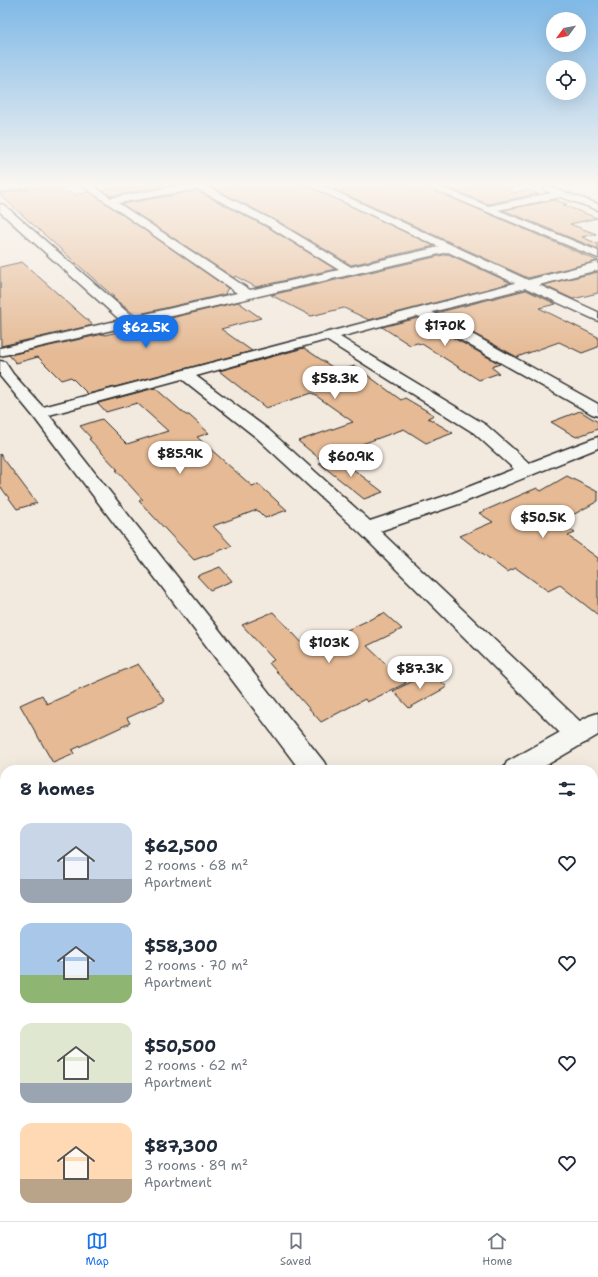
<!DOCTYPE html>
<html lang="en">
<head>
<meta charset="utf-8">
<style>
	:root { --surface:#fff; --page:#f2f2f3; --text:#1f2937; --muted:#747a83; --line:#e0e1e3; --accent:#1a73e8 }
	body { margin:0; font-family:"Shantell Sans",sans-serif; background:var(--page); color:var(--text); height:100vh; display:flex; flex-direction:column; font-size:15px; white-space:nowrap }
	* { box-sizing:border-box; margin:0 }
	p { font-size:13px; color:var(--muted) }
	.icon { flex:none; width:22px; height:22px; fill:none; stroke:currentColor; stroke-width:2; stroke-linecap:round; stroke-linejoin:round }
	.map { position:relative; flex:1; overflow:hidden }
	.side { position:absolute; left:0px; top:765px; width:598px; height:456px; display:flex; flex-direction:column; background:var(--surface); border-radius:16px 16px 0 0; box-shadow:0 4px 16px #0002 }
	.side>* { flex:none }
	.needle { width:26px; rotate:238deg }
	.buttons { position:absolute; left:546px; top:12px; display:grid; gap:8px }
	.buttons a { display:grid; place-items:center; width:40px; height:40px; border-radius:50%; background:var(--surface); box-shadow:0 4px 16px #0002; font-size:20px }
	.price { position:absolute; translate:-50% -34px; padding:0 9px; border-radius:14px; background:#fff; color:#222; font-size:13px; line-height:26px; filter:drop-shadow(0 1px 2px #0008) }
	.price::after { content:''; position:absolute; left:50%; top:24px; width:12px; height:9px; margin-left:-6px; background:inherit; clip-path:polygon(0 0,100% 0,50% 100%) }
	.price.current { background:var(--accent); color:#fff }
	ul { padding:0; list-style:none }
	li { display:flex; align-items:center; gap:12px; height:100px; padding:0 20px }
	li span { display:grid; place-items:center; flex:none; width:112px; height:80px; border-radius:12px; color:#555 }
	li>.icon { margin-inline-start:auto }
	span .icon { width:48px; height:48px; fill:#fffc; stroke-width:1 }
	li b { font-size:17px }
	h2 { display:flex; justify-content:space-between; align-items:center; height:48px; padding:0 20px; font-size:17px }
	.menu { display:flex; justify-content:space-around; align-items:center; height:56px; border-top:1px solid var(--line); background:var(--surface); font-size:11px; color:var(--muted) }
	.menu a { display:grid; justify-items:center; gap:2px }
	.menu .current { color:var(--accent) }
	.map>svg:first-child { display:block }
</style>
</head>
<body>
<div class="map">
<svg width="598" height="1221" viewBox="0 0 598 1221">
	<rect width="100%" height="100%" fill="#f3eadf"/>
	<filter id="ink" filterUnits="userSpaceOnUse"><feTurbulence type="fractalNoise" baseFrequency=".025" numOctaves="2"/><feDisplacementMap in="SourceGraphic" scale="8" xChannelSelector="R" yChannelSelector="G"/><feConvolveMatrix kernelMatrix="1 2 1 2 8 2 1 2 1" color-interpolation-filters="sRGB"/></filter>
	<g filter="url(#ink)">
		<!-- building -->
		<g fill="#e5ba95" stroke="#2b2b2b">
			<path d="M 138,184 L 178,184 L 111,196 L 103,190 Z"/>
			<path d="M 213,184 L 305,184 L 434,246 L 351,265 L 279,222 L 211,187 Z"/>
			<path d="M 323,184 L 420,184 L 598,261 L 528,278 Z"/>
			<path d="M 439,184 L 511,184 L 512,193 L 527,190 L 539,194 L 488,204 Z"/>
			<path d="M 55,185 L 66,193 L 71,192 L 75,195 L 90,192 L 228,288 L 225,293 L 226,294 L 135,315 L 112,297 L 114,297 L 0,195 L 0,194 Z"/>
			<path d="M 197,191 L 269,228 L 335,269 L 256,287 L 235,276 L 234,278 L 122,204 Z"/>
			<path d="M 555,200 L 567,204 L 563,205 L 597,218 L 570,224 L 596,234 L 582,237 L 598,244 L 598,249 L 503,210 Z"/>
			<path d="M 448,254 L 511,283 L 369,320 L 344,308 L 311,316 L 271,295 Z"/>
			<path d="M 22,262 L 93,325 L 1,346 L 0,267 Z"/>
			<path d="M 598,272 L 598,293 L 573,299 L 543,285 Z"/>
			<path d="M 526,290 L 556,304 L 539,308 L 598,337 L 598,347 L 582,353 L 559,342 L 517,357 L 436,313 Z"/>
			<path d="M 238,302 L 261,318 L 221,329 L 252,351 L 88,394 L 71,377 L 61,380 L 38,357 L 16,363 L 9,355 L 103,334 L 105,335 L 147,325 L 146,324 Z"/>
			<path d="M 418,318 L 500,364 L 491,367 L 499,373 L 479,380 L 422,344 L 417,343 L 410,345 L 382,327 Z"/>
			<path d="M 304,348 L 338,371 L 355,366 L 401,400 L 405,398 L 434,415 L 428,418 L 453,433 L 426,443 L 404,429 L 320,459 L 298,441 L 353,422 L 312,393 L 266,408 L 219,371 Z"/>
			<path d="M 155,388 L 186,415 L 189,415 L 209,433 L 197,437 L 252,486 L 258,484 L 287,510 L 265,518 L 257,510 L 213,526 L 232,546 L 194,560 L 139,501 L 143,500 L 116,470 L 118,470 L 89,439 L 91,438 L 80,426 L 102,419 L 127,444 L 168,431 L 137,403 L 106,412 L 98,403 Z"/>
			<path d="M 580,411 L 598,422 L 598,429 L 576,437 L 551,422 Z"/>
			<path d="M 0,454 L 33,498 L 37,503 L 17,509 L 0,486 Z"/>
			<path d="M 337,457 L 383,492 L 364,499 L 319,463 Z"/>
			<path d="M 567,476 L 598,492 L 598,501 L 560,522 L 575,533 L 568,536 L 598,558 L 598,615 L 560,585 L 548,591 L 516,568 L 507,572 L 460,536 L 493,522 L 479,513 L 537,488 L 541,491 Z"/>
			<path d="M 220,567 L 232,581 L 210,590 L 197,576 Z"/>
			<path d="M 273,612 L 305,646 L 319,640 L 321,642 L 384,613 L 402,629 L 367,646 L 406,683 L 367,702 L 365,699 L 321,722 L 269,663 L 274,660 L 242,625 Z"/>
			<path d="M 138,664 L 165,701 L 127,718 L 130,723 L 72,750 L 74,754 L 53,763 L 20,705 L 42,695 L 47,704 Z"/>
			<path d="M 431,672 L 447,687 L 409,708 L 393,691 Z"/>
		</g>
		<g fill="none" stroke-linecap="round" stroke-linejoin="round">
			<!-- street casing -->
			<g stroke="#2b2b2b" stroke-width="3">
				<g id="street">
					<path d="M 9,184 L 31,184 L 27,187 L 0,192 L 0,186 Z"/>
					<path d="M 80,184 L 91,184 L 111,198 L 189,184 L 212,184 L 208,187 L 278,223 L 351,267 L 439,247 L 306,184 L 319,184 L 528,280 L 598,262 L 598,270 L 539,285 L 598,312 L 598,321 L 526,288 L 432,312 L 598,404 L 598,416 L 592,414 L 418,316 L 340,337 L 486,425 L 529,463 L 598,437 L 598,448 L 462,503 L 380,531 L 587,728 L 591,735 L 587,742 L 578,745 L 569,742 L 360,533 L 257,438 L 182,379 L 49,415 L 324,762 L 328,770 L 300,770 L 33,416 L 0,376 L 0,361 L 5,362 L 13,374 L 43,407 L 515,283 L 448,252 L 0,356 L 0,348 L 120,320 L 0,212 L 0,204 L 4,205 L 133,317 L 237,293 ZM 197,189 L 270,227 L 339,270 L 250,290 L 118,203 ZM 326,340 L 474,433 L 514,469 L 448,495 L 370,521 L 269,430 L 196,376 Z"/>
					<path d="M 421,184 L 434,184 L 488,206 L 551,193 L 543,189 L 548,186 L 598,204 L 598,210 L 561,197 L 498,210 L 598,251 L 598,258 Z"/>
					<path d="M 593,893 L 598,895 L 598,927 L 593,926 Z"/>
				</g>
			</g>
			<!-- secondary casing -->
			<g stroke="#2b2b2b" stroke-width="3">
				<g id="secondary">
					<path d="M 598,713 L 598,735 L 538,770 L 503,770 L 507,762 L 589,716 Z"/>
					<path d="M 5,1041 L 5,1078 L 0,1080 L 0,1043 Z"/>
				</g>
			</g>
			<!-- street -->
			<use href="#street" fill="#f6f6f2" fill-rule="evenodd"/>
			<!-- secondary -->
			<use href="#secondary" fill="#f6f6f2" fill-rule="evenodd"/>
		</g>
	</g>
	<!-- sky -->
	<linearGradient id="sky" x2="0" y2="1"><stop stop-color="#80b9e7"/><stop offset="0.52" stop-color="#faf6f1"/><stop offset="1" stop-color="#faf6f1" stop-opacity="0"/></linearGradient>
	<rect width="598" height="355" fill="url(#sky)"/>
</svg>
<div class="buttons">
<a><svg class="needle" viewBox="-14 -14 28 28"><path d="M0-13l5 13h-10z" fill="#e53935"/><path d="M0 13l5-13h-10z" fill="#747a83"/></svg></a>
<a><svg class="icon" aria-label="locate" viewBox="0 0 24 24"><circle cx="12" cy="12" r="6"/><path d="M12 2v4M12 18v4M2 12h4M18 12h4"/></svg></a>
</div>
<b class="price" style="left:445px;top:347px">$170K</b>
<b class="price current" style="left:146px;top:349px">$62.5K</b>
<b class="price" style="left:335px;top:400px">$58.3K</b>
<b class="price" style="left:180px;top:475px">$85.9K</b>
<b class="price" style="left:351px;top:478px">$60.9K</b>
<b class="price" style="left:543px;top:539px">$50.5K</b>
<b class="price" style="left:329px;top:664px">$103K</b>
<b class="price" style="left:420px;top:690px">$87.3K</b>
<section class="side">
<h2>8 homes<svg class="icon" aria-label="filters" viewBox="0 0 24 24"><path d="M4 7h16M4 17h16"/><circle cx="9" cy="7" r="2"/><circle cx="15" cy="17" r="2"/></svg></h2>
<ul>
<li><span style="background:linear-gradient(#c9d6e8 70%,#9aa5b1 0)"><svg class="icon" aria-label="home" viewBox="0 0 24 24"><path d="M3 11l9-7 9 7M6 9v11h12V9"/></svg></span><div><b>$62,500</b><p>2 rooms · 68 m²</p><p>Apartment</p></div><svg class="icon" aria-label="heart" viewBox="0 0 24 24"><path d="M12 20l-8-8c-3-5 5-10 8-4 3-6 11-1 8 4z"/></svg></li>
<li><span style="background:linear-gradient(#a9c7e8 65%,#8fb573 0)"><svg class="icon" aria-label="home" viewBox="0 0 24 24"><path d="M3 11l9-7 9 7M6 9v11h12V9"/></svg></span><div><b>$58,300</b><p>2 rooms · 70 m²</p><p>Apartment</p></div><svg class="icon" aria-label="heart" viewBox="0 0 24 24"><path d="M12 20l-8-8c-3-5 5-10 8-4 3-6 11-1 8 4z"/></svg></li>
<li><span style="background:linear-gradient(#dfe7d0 75%,#9aa5b1 0)"><svg class="icon" aria-label="home" viewBox="0 0 24 24"><path d="M3 11l9-7 9 7M6 9v11h12V9"/></svg></span><div><b>$50,500</b><p>2 rooms · 62 m²</p><p>Apartment</p></div><svg class="icon" aria-label="heart" viewBox="0 0 24 24"><path d="M12 20l-8-8c-3-5 5-10 8-4 3-6 11-1 8 4z"/></svg></li>
<li><span style="background:linear-gradient(#ffd9b3 70%,#b9a48a 0)"><svg class="icon" aria-label="home" viewBox="0 0 24 24"><path d="M3 11l9-7 9 7M6 9v11h12V9"/></svg></span><div><b>$87,300</b><p>3 rooms · 89 m²</p><p>Apartment</p></div><svg class="icon" aria-label="heart" viewBox="0 0 24 24"><path d="M12 20l-8-8c-3-5 5-10 8-4 3-6 11-1 8 4z"/></svg></li>
</ul>
</section>
</div>
<nav class="menu">
<a class="current"><svg class="icon" aria-label="map" viewBox="0 0 24 24"><path d="M3 6l6-2 6 2 6-2v14l-6 2-6-2-6 2zM9 4v14M15 6v14"/></svg>Map</a>
<a><svg class="icon" aria-label="saved" viewBox="0 0 24 24"><path d="M7 4h10v16l-5-4-5 4z"/></svg>Saved</a>
<a><svg class="icon" aria-label="home" viewBox="0 0 24 24"><path d="M3 11l9-7 9 7M6 9v11h12V9"/></svg>Home</a>
</nav>
</body>
</html>
